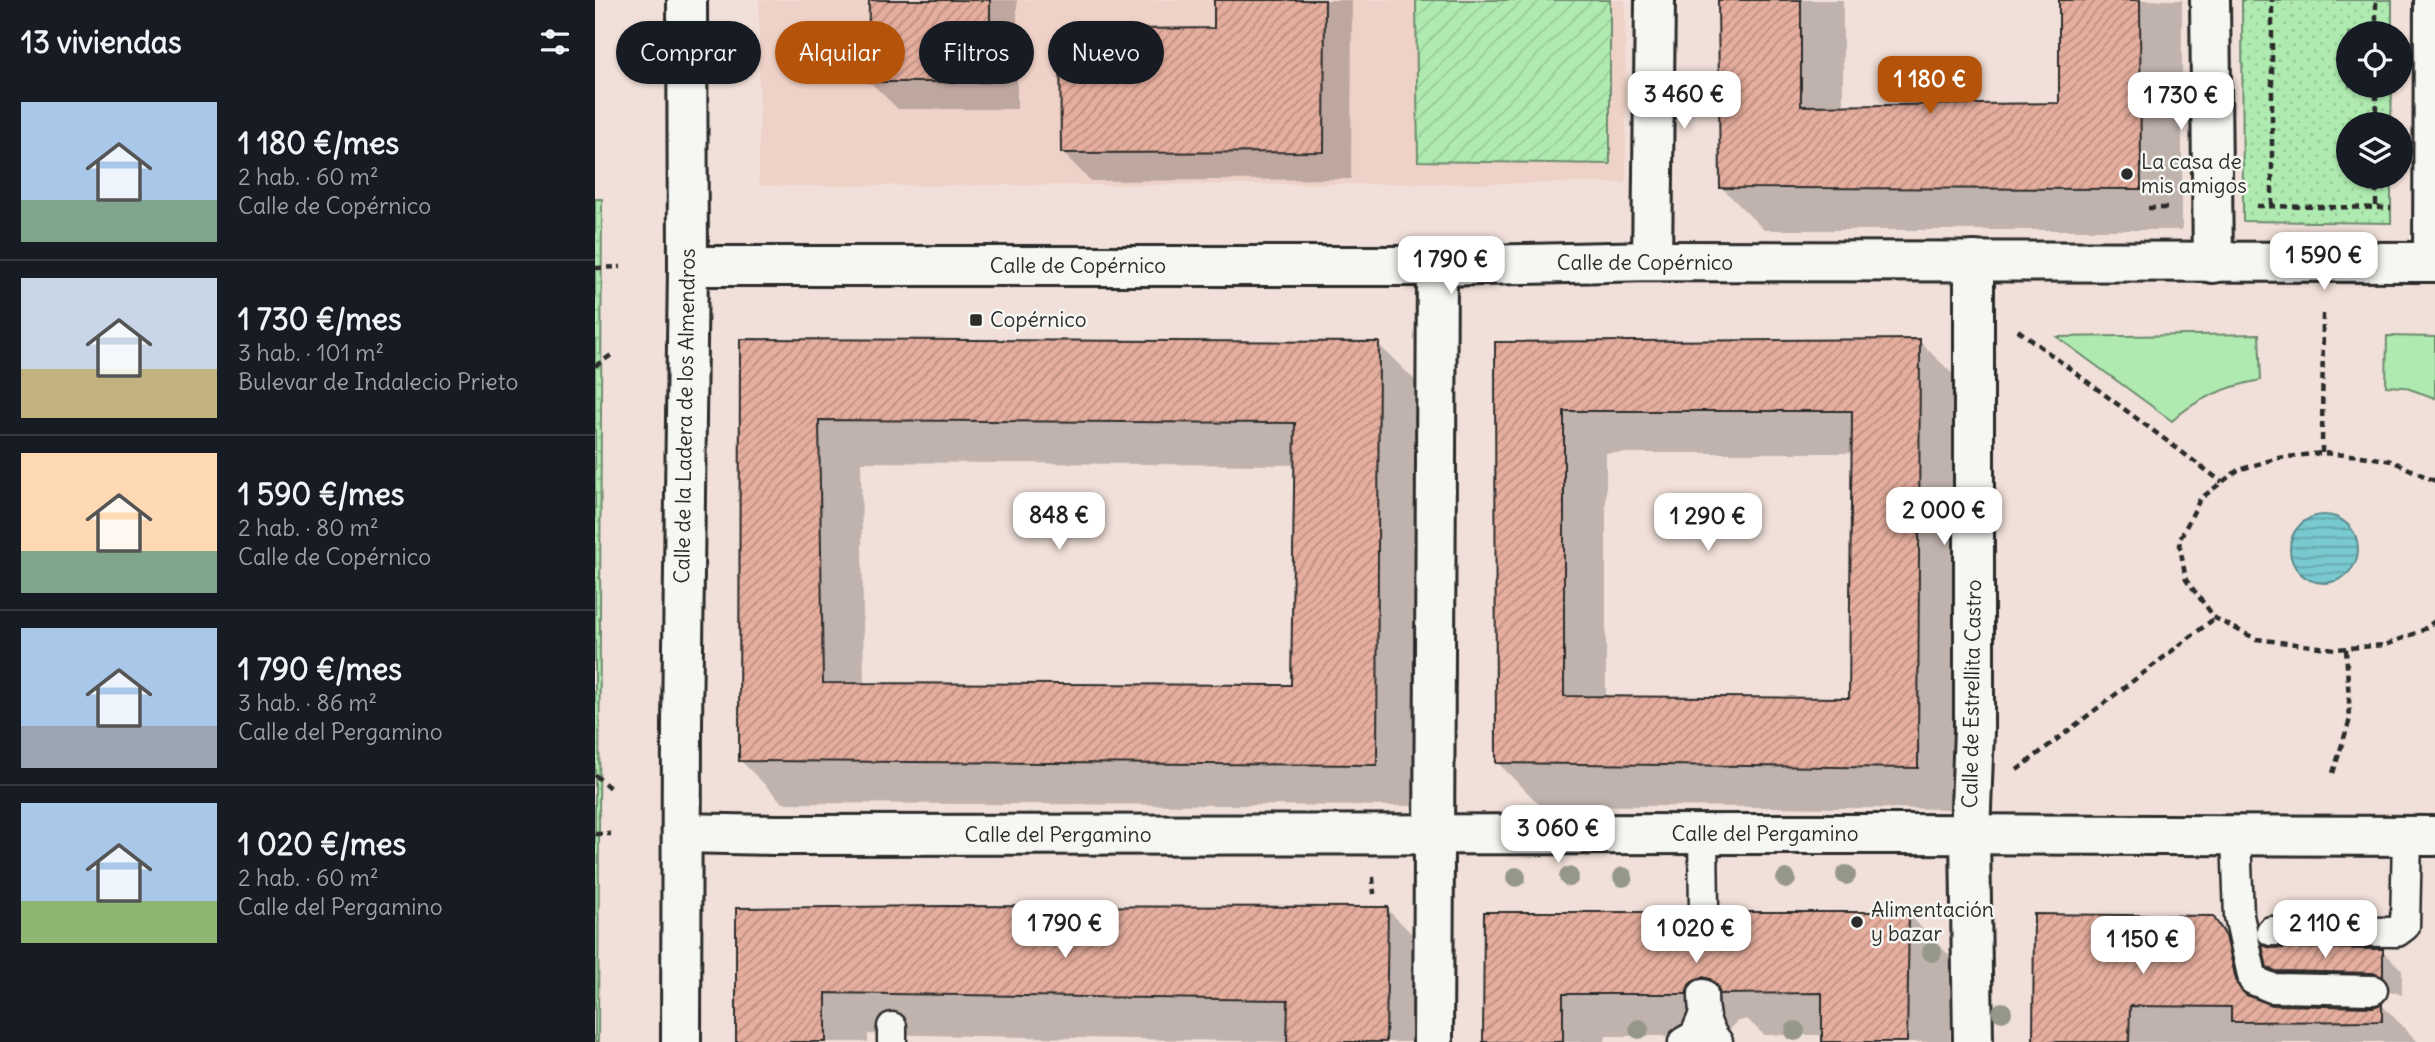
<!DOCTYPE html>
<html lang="es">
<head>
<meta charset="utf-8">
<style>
	:root { --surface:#171b24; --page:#242831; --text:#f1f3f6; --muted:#9ea1a6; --line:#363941; --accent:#b45309 }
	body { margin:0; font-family:Delius,sans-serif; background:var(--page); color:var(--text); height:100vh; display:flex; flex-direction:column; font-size:26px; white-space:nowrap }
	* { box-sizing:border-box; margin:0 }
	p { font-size:23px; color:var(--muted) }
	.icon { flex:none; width:38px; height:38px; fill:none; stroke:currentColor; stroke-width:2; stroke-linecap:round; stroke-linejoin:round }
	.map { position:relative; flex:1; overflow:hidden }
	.side { display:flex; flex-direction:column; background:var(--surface); width:595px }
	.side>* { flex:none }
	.banner { position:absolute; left:21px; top:21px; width:665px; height:63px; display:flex; gap:14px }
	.buttons { position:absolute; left:1741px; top:21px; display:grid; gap:14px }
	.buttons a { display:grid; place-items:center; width:77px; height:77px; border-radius:50%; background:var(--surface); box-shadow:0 2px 5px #0004; font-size:35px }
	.price { position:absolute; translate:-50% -60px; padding:0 16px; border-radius:14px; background:#fff; color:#222; font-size:23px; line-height:46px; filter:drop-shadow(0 2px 4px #0008) }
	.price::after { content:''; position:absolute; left:50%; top:42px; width:21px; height:16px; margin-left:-10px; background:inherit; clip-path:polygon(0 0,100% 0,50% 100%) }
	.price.current { background:var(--accent); color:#fff }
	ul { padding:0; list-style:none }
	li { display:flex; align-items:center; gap:21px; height:175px; padding:0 21px }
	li+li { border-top:2px solid var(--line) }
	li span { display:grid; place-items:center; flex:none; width:196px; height:140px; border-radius:0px; color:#555 }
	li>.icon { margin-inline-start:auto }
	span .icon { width:84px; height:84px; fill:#fffc; stroke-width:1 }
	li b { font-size:30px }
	h2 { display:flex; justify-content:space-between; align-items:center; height:84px; padding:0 21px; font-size:30px }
	.chip { padding:0 24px; border-radius:32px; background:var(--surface); box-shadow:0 2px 5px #0004; font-size:24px; line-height:63px }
	.chip.current { background:var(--accent); color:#fff }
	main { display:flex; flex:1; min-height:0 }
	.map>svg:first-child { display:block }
</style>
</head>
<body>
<main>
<section class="side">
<h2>13 viviendas<svg class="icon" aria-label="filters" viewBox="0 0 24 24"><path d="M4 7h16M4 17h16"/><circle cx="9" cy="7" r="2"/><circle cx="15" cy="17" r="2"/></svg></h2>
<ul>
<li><span style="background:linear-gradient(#a9c7e8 70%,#7fa58c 0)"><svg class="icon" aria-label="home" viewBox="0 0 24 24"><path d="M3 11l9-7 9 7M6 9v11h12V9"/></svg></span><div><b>1 180 €/mes</b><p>2 hab. · 60 m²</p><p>Calle de Copérnico</p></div></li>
<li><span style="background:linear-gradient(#c9d6e8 65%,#c2b280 0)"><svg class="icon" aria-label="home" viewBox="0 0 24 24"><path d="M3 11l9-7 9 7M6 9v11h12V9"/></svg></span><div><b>1 730 €/mes</b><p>3 hab. · 101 m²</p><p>Bulevar de Indalecio Prieto</p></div></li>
<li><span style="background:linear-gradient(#ffd9b3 70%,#7fa58c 0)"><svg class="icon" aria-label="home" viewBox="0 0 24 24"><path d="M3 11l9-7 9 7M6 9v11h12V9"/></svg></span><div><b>1 590 €/mes</b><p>2 hab. · 80 m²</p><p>Calle de Copérnico</p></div></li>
<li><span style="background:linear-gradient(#a9c7e8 70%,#9aa5b1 0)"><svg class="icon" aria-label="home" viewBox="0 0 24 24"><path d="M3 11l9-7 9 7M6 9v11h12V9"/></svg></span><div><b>1 790 €/mes</b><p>3 hab. · 86 m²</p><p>Calle del Pergamino</p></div></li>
<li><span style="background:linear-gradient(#a9c7e8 70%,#8fb573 0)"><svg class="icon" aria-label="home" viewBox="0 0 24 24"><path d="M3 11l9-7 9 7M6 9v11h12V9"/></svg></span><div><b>1 020 €/mes</b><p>2 hab. · 60 m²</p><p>Calle del Pergamino</p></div></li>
</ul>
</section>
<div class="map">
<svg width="1840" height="1042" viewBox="0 0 1840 1042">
	<defs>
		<pattern id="park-dots" width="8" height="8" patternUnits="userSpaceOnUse" patternTransform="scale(1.75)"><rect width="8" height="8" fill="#afebb0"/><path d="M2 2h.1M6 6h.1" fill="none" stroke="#97ca98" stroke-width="1.8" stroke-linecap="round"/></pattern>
		<pattern id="garden-furrows" width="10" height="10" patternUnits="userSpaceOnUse" patternTransform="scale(1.75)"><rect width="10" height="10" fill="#afebb0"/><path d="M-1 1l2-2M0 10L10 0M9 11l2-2" fill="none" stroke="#97ca98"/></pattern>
		<pattern id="water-rules" width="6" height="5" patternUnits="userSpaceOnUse" patternTransform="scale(1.75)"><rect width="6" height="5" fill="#79cad0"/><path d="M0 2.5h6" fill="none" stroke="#63a4a9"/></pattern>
		<pattern id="building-hatch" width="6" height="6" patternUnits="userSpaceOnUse" patternTransform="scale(1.75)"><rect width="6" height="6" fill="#e6ae9e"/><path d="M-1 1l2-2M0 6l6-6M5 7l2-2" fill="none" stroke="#bb8e81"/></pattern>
	</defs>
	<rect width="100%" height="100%" fill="#f1e0d9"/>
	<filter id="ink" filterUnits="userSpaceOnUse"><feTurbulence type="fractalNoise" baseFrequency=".0143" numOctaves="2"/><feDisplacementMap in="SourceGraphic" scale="14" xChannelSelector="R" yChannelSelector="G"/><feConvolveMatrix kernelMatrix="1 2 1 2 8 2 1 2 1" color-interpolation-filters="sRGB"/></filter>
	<g filter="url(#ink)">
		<!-- built -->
		<path fill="#eed1c7" d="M 164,0 L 1030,0 L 1031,183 L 164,186 Z"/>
		<!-- grass -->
		<g fill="#afebb0" stroke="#6d8b6e" stroke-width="2">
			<path d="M 1664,334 L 1666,380 C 1634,386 1601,398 1577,421 L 1462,337 Z"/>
			<path d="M 1792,336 L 1840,337 L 1840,398 L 1809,387 L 1791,386 Z"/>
		</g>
		<!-- park -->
		<g fill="url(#park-dots)" stroke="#6d8b6e" stroke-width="2">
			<path d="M 1647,0 L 1797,0 L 1797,33 L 1754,33 L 1754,86 L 1797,86 L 1796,124 L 1754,124 L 1754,177 L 1796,177 L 1796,223 L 1648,221 Z"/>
			<path d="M 0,199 L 7,199 L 3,1042 L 0,1042 Z"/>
		</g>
		<!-- garden -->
		<path fill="url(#garden-furrows)" stroke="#6d8b6e" stroke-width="2" d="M 821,0 L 1015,0 L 1015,164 L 823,161 Z"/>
		<!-- water -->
		<circle fill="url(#water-rules)" stroke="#5a8a8e" stroke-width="2" cx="1729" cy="549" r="34"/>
		<!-- shadow -->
		<g fill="#0003" fill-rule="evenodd">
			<path d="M 276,0 L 422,0 L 422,109 L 303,109 L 275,82 Z"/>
			<path d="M 620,0 L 757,0 L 756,179 L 496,181 L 468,153 L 621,29 Z"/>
			<path d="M 1125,0 L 1248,0 L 1248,107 L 1465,105 L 1466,0 L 1587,0 L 1587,230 L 1169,230 L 1126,187 Z"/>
			<path d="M 147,341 L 783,344 L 826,386 L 824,806 L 188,803 L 146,761 ZM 266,462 L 702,465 L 698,686 L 269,685 Z"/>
			<path d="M 1324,341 L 1367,383 L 1364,809 L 945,805 L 903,763 L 902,344 ZM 1011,453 L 1258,453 L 1256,700 L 1011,698 Z"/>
			<path d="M 143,909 L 792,909 L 835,952 L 834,1042 L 694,1042 L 273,1034 L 273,1042 L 143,1042 Z"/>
			<path d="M 1092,914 L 1108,930 L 1313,914 L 1355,956 L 1355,1042 L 1229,1042 L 1229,1035 L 1169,1035 L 1152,1019 L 1141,1022 L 1136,1028 L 1134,1036 L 1011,1036 L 1010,1042 L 889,1042 Z"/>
			<path d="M 1618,918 L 1658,958 L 1670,977 L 1677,1006 L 1778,1008 L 1787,1005 L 1823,1042 L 1439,1042 Z"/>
			<path d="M 1676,949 L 1787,950 L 1807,970 L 1807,995 L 1799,992 L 1702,990 L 1694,987 L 1674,967 Z"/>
		</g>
		<!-- building -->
		<g fill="url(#building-hatch)" stroke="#2b2b2b" stroke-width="2" fill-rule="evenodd">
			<path d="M 274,0 L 395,0 L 395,82 L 273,82 Z"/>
			<path d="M 619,0 L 730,0 L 729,152 L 466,153 L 465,30 L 619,28 Z"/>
			<path d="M 1123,0 L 1206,0 L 1206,106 L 1464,103 L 1464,0 L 1545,0 L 1546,189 L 1125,188 Z"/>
			<path d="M 145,339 L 784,342 L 782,765 L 144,761 ZM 224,420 L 700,423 L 696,685 L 228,683 Z"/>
			<path d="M 1325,339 L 1323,768 L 901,763 L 900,342 ZM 969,411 L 1257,411 L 1254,698 L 969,696 Z"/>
			<path d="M 352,906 L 793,907 L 791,1042 L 692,1042 L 693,1000 L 231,993 L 231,1042 L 141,1042 L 141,908 Z"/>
			<path d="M 889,912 L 1092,912 L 1095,921 L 1102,927 L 1109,929 L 1118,926 L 1124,919 L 1126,912 L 1314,912 L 1312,1042 L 1227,1042 L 1227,993 L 1125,994 L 1122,985 L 1115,979 L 1108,977 L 1099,980 L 1094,985 L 1091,994 L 968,994 L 968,1042 L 888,1042 Z"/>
			<path d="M 1439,914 L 1618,916 L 1631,936 L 1642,984 L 1651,995 L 1677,1005 L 1778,1007 L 1787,1004 L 1787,1021 L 1636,1022 L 1636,1007 L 1535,1006 L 1534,1042 L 1438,1042 Z"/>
			<path d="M 1667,945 L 1676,948 L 1788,949 L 1788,977 L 1778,973 L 1681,971 L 1672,968 Z"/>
		</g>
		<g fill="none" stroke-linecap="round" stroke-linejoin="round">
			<!-- lane casing -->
			<g stroke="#2b2b2b" stroke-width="33">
				<g id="lane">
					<path d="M 1108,834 L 1109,912"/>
					<path d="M 1641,836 L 1644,916 L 1658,980 L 1677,988 L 1778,990"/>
					<path d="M 1676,931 L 1802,932 L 1810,926 L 1812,836"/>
					<path d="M 1108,994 C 1108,1013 1110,1027 1123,1042"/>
					<path d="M 297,1027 L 297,1042"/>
					<path d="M 1088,1042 L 1100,1035 L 1108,1016"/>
				</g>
			</g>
			<!-- street casing -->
			<g stroke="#2b2b2b" stroke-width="44">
				<g id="street">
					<path d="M 1057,261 L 1060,0"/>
					<path d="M 93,266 L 842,266 L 1057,261 L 1840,262"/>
					<path d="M 87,833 L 180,835 L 1298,834 L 1840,836"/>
					<path d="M 86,1042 L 87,724 L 93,266 L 92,0"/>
					<path d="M 838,1042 L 842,266"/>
					<path d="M 1378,1042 L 1375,834 L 1379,730 L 1379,261"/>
				</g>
			</g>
			<!-- secondary casing -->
			<g stroke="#2b2b2b" stroke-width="44">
				<g id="secondary">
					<path d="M 1615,0 L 1618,263"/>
					<path d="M 1838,262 L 1839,0"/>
				</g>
			</g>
			<!-- path -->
			<g stroke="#2b2b2b" stroke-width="4.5" stroke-dasharray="7 5" stroke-linecap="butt">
				<path d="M 1781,33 L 1781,0"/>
				<path d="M 1781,124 L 1781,86"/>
				<path d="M 1662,206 L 1796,208"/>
				<path d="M 1677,206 L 1677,0"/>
				<path d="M 1781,206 L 1781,177"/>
				<path d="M 1553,208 L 1573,208"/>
				<path d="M 0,268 L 26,267"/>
				<path d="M 1423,330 L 1627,482"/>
				<path d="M 0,366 L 18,354"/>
				<path d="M 1727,453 L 1728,311"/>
				<path d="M 1840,481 L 1797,461 L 1766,456 L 1727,453 L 1683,458 L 1643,470 L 1605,499 L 1584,541 L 1591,580 L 1620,618 L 1661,639 L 1740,649 L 1791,645 L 1826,631 L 1840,621"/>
				<path d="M 1422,770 L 1620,618"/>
				<path d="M 1738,773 L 1755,719 L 1751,648"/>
				<path d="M 0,775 L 15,788"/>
				<path d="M 0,834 L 16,834"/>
				<path d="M 778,877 L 779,894"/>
			</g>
			<!-- lane -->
			<use href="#lane" stroke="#f6f6f2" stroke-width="28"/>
			<!-- street -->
			<use href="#street" stroke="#f6f6f2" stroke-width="38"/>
			<!-- secondary -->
			<use href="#secondary" stroke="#f6f6f2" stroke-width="38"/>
		</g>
		<!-- trees -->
		<g fill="#96978b">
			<circle cx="1251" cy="875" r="10"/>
			<circle cx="921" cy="877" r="10"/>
			<circle cx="974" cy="877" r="10"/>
			<circle cx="1028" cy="877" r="10"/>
			<circle cx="1191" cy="879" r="10"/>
			<circle cx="1337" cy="952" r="10"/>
			<circle cx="1407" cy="1012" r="10"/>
			<circle cx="1044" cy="1029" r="10"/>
			<circle cx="1200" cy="1031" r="10"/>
		</g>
	</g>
	<!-- markers -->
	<g fill="#2b2b2b" stroke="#f6f6f2" stroke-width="2.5">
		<circle cx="1532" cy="174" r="7"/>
		<rect x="374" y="313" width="14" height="14" rx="3.5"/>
		<circle cx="1262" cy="922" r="7"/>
	</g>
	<g text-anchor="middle" stroke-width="5" stroke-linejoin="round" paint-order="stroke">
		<!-- poi labels -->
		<g font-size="21" fill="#2b2b2b" stroke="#f6f6f2" text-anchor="start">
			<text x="1546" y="169">La casa de<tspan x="1546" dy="24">mis amigos</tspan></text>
			<text x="395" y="327">Copérnico</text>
			<text x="1276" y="917">Alimentación<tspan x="1276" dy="24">y bazar</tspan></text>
		</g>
		<!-- street labels -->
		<g font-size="21" fill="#2b2b2b" stroke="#f6f6f2">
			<text x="1050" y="270">Calle de Copérnico</text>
			<text x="483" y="273">Calle de Copérnico</text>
			<text transform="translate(90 416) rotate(-89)" y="7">Calle de la Ladera de los Almendros</text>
			<text transform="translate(1377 694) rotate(-89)" y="7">Calle de Estrellita Castro</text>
			<text x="1170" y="841">Calle del Pergamino</text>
			<text x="463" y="842">Calle del Pergamino</text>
		</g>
	</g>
</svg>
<div class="buttons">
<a><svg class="icon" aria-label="locate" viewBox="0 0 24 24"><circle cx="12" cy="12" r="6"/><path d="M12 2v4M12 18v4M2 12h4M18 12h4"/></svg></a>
<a><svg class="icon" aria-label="layers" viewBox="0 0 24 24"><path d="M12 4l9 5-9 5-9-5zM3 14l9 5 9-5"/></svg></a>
</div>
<b class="price current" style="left:1335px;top:116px">1 180 €</b>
<b class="price" style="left:1089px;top:131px">3 460 €</b>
<b class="price" style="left:1586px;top:132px">1 730 €</b>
<b class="price" style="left:1729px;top:292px">1 590 €</b>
<b class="price" style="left:856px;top:296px">1 790 €</b>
<b class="price" style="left:1349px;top:547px">2 000 €</b>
<b class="price" style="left:464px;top:552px">848 €</b>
<b class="price" style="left:1113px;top:553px">1 290 €</b>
<b class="price" style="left:963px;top:865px">3 060 €</b>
<b class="price" style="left:470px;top:960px">1 790 €</b>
<b class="price" style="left:1730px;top:960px">2 110 €</b>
<b class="price" style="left:1101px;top:965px">1 020 €</b>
<b class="price" style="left:1548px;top:976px">1 150 €</b>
<div class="banner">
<a class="chip">Comprar</a>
<a class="chip current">Alquilar</a>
<a class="chip">Filtros</a>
<a class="chip">Nuevo</a>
</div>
</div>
</main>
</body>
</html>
